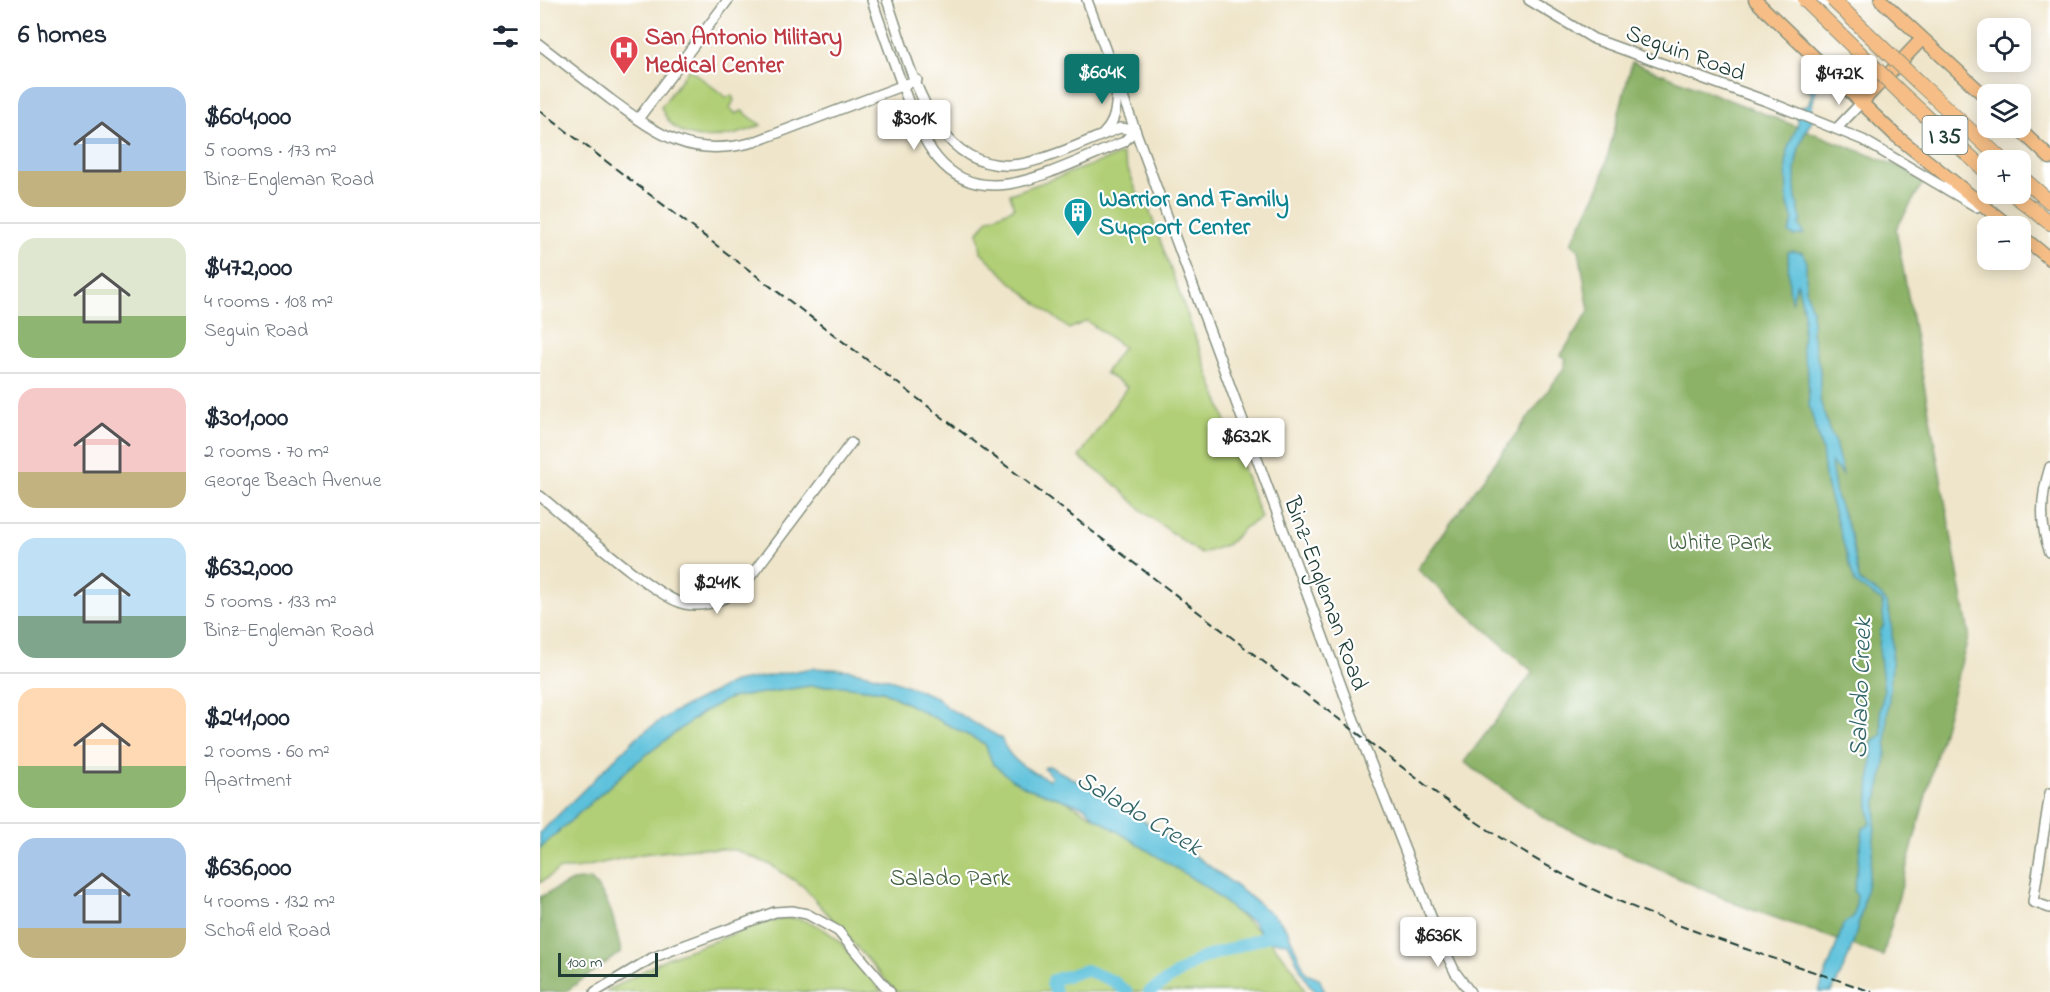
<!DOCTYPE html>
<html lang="en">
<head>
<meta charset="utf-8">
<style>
	:root { --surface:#fff; --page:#f6f6f7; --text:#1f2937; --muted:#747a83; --line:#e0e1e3; --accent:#0f766e }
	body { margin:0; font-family:"Indie Flower",sans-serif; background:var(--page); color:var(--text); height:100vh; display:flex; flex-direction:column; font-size:22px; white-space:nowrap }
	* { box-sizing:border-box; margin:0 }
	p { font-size:20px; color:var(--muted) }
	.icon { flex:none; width:33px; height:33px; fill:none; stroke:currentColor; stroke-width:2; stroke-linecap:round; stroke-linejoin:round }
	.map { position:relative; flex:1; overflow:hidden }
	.panel { display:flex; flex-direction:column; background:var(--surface); width:540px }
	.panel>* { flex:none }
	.fabs { position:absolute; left:1437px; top:18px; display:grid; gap:12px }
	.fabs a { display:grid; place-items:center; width:54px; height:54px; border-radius:12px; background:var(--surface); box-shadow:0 3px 15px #0003; font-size:30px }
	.scale { position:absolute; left:18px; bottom:15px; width:100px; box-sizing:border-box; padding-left:6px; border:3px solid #1f3d34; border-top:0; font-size:16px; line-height:21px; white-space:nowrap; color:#1f3d34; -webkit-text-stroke:4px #fff; paint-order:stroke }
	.price { position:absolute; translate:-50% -51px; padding:0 14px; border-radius:6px; background:#fff; color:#222; font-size:20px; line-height:39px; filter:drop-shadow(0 2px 3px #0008) }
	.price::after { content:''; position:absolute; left:50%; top:36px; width:18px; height:14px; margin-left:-9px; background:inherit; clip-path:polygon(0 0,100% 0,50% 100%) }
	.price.selected { background:var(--accent); color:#fff }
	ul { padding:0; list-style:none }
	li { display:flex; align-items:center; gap:18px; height:150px; padding:0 18px }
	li+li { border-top:2px solid var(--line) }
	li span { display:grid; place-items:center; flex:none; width:168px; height:120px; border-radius:18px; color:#555 }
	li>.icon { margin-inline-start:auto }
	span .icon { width:72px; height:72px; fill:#fffc; stroke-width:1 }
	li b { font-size:26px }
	h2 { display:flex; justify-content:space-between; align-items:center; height:72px; padding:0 18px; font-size:26px }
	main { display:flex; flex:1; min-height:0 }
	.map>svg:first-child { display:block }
</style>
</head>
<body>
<main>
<section class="panel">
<h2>6 homes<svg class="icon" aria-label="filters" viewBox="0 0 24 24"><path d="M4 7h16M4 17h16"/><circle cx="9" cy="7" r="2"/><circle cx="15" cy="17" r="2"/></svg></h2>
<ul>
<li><span style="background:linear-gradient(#a9c7e8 70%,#c2b280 0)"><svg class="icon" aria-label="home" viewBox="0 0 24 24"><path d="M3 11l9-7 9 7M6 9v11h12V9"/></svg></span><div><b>$604,000</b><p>5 rooms · 173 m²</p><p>Binz-Engleman Road</p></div></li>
<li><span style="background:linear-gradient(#dfe7d0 65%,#8fb573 0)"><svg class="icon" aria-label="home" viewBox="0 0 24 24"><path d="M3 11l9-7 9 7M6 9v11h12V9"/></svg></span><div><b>$472,000</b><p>4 rooms · 108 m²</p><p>Seguin Road</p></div></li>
<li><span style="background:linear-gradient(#f6c9c9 70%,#c2b280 0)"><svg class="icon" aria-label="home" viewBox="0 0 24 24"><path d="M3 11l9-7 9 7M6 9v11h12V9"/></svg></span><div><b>$301,000</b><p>2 rooms · 70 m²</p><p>George Beach Avenue</p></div></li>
<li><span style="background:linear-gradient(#bfe0f5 65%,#7fa58c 0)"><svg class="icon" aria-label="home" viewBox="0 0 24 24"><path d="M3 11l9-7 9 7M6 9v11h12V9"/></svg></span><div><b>$632,000</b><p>5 rooms · 133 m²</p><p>Binz-Engleman Road</p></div></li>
<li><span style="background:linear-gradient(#ffd9b3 65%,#8fb573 0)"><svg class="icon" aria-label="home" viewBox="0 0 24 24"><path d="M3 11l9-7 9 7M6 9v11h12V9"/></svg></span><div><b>$241,000</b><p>2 rooms · 60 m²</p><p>Apartment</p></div></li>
<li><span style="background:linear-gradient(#a9c7e8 75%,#c2b280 0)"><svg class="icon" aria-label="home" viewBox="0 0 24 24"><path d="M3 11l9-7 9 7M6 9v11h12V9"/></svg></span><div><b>$636,000</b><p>4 rooms · 132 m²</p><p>Schofield Road</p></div></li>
</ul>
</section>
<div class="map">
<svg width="1510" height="992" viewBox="0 0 1510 992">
	<rect width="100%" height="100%" fill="#fff"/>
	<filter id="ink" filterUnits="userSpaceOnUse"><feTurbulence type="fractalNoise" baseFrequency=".0167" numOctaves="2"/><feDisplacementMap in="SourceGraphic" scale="12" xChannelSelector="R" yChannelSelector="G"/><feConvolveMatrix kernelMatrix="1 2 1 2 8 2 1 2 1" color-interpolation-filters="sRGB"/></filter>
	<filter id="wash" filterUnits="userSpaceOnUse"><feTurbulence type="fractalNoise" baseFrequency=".008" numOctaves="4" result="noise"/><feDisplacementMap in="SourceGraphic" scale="24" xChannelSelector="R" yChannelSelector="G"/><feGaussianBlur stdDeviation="1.35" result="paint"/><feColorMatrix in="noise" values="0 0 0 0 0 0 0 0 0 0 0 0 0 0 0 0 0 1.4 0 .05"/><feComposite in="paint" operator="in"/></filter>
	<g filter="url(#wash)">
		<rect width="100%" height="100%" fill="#efe5ca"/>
		<!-- green -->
		<g fill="#b1cf76" stroke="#688655" stroke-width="1.5">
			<path d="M 149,69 L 186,97 L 192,96 L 194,100 L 190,108 L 196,114 L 202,111 L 221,125 C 189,140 136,149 121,107 Z"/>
			<path d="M 582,154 L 600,200 L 607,204 L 721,518 L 705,527 L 688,544 L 661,554 L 605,513 L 576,485 L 539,457 L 587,387 L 565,373 L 583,347 L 547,321 L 529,329 L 471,282 L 441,252 L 438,232 L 448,219 L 474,208 L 470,194 Z"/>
			<path d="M 270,686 L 301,686 L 343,691 L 445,744 L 453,764 L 487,788 L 524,800 L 597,841 L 666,887 L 727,938 L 754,969 L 765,992 L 356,992 L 263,886 L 231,865 L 196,850 L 156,848 L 102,854 L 35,869 L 20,869 L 0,883 L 0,848 L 94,764 L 163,712 L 190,698 Z"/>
			<path d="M 249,918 C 293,920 316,962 342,992 L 65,992 L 127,958 L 224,923 Z"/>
		</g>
		<!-- forest -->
		<g fill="#8cb267" stroke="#56784e" stroke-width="1.5">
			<path d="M 1092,62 L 1365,169 L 1383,183 L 1356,229 L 1429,634 L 1343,956 L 1199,905 L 1008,820 L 924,762 L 993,672 L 877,569 L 1023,370 L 1026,359 L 1021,355 L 1049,311 L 1039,250 L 1031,243 L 1060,186 Z"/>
			<path d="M 50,879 C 71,899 75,923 81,952 L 25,992 L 0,992 L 0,897 L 32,881 Z"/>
		</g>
		<!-- water -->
		<g fill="#5dc1db" stroke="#3e7f88" stroke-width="1.5">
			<path d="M 1276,72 L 1280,77 C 1279,85 1271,103 1272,109 C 1272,113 1274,118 1271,122 C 1252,150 1251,190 1262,222 L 1259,224 L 1264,234 L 1254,236 L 1249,233 L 1253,221 L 1247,201 L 1246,166 L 1247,150 L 1258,124 L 1256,117 L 1259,108 L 1268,105 L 1272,93 L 1266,89 L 1272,73 Z"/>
			<path d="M 1252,251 L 1263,253 L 1266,260 L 1266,291 L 1272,310 L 1272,334 L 1280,370 L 1280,400 L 1289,430 L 1294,439 L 1303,475 L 1291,463 L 1296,496 L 1311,535 L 1319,580 C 1327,589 1340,590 1346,603 C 1357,628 1351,681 1348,708 C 1345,726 1348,745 1345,762 C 1343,779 1336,795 1336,812 C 1333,865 1320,947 1291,992 L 1279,992 C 1286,970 1297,948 1303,924 L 1314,916 L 1317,896 L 1314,892 L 1323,829 L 1331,823 C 1325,797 1333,769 1332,741 L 1342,735 L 1340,710 L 1344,692 L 1339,649 L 1340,632 L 1344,624 L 1342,601 L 1315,583 L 1286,484 L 1282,451 L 1269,405 L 1268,373 L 1262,349 L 1264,313 L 1257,282 L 1252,302 C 1247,292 1249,265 1248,252 Z"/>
			<path d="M 273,668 L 309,670 L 353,680 L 398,698 L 406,707 L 461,738 C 470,762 487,769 509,780 L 512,777 L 504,768 L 509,766 C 591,808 668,862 739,920 L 747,930 L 766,973 L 779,978 L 785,992 L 776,992 C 761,978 758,960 748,943 L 726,941 L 713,922 L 696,912 L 666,887 L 556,818 L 545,807 L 487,788 L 471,779 L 453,764 L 445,744 L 343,691 L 301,686 L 270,686 L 190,698 L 163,712 L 94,764 L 0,848 L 0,833 L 98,736 L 132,713 L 194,682 Z"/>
		</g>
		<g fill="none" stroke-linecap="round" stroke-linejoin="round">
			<!-- river -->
			<g stroke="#5dc1db" stroke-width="12">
				<path d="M 516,992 L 512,984 L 513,980 L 546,970 L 573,981 L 587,992"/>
				<path d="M 609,992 L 660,959 L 737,933"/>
			</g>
		</g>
	</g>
	<g filter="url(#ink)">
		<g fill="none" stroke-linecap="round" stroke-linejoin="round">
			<!-- minor casing -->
			<g stroke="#87917f" stroke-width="12">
				<g id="minor">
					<path d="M 332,0 C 341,27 351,54 361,82 C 380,134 399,194 468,184 C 503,179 550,155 584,142 L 595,130"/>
					<path d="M 347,0 C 370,63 391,178 481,164 C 510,159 551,139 580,128 L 595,130"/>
					<path d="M 547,0 L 812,715 L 901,942 L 915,972 L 930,992"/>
					<path d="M 989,0 L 1054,39 L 1229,102 L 1323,140 L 1437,207"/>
					<path d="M 0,45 C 23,63 47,81 70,99 C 119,135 150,159 214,142 L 377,80"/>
					<path d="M 98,119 L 188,0"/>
					<path d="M 1297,128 L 1321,103"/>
					<path d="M 564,133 C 577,120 576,105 577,87"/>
					<path d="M 1510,467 C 1501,495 1499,524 1510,552"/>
					<path d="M 0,496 C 29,519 115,598 145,604 C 167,608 188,599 204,585 L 311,443"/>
					<path d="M 1510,793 L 1493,902 L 1510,908"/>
					<path d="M 55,992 L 112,958 L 140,947 L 235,912 L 252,911 L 267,914 L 298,931 L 350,992"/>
				</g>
			</g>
			<!-- major casing -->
			<g stroke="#87917f" stroke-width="15">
				<g id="major">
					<path d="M 1215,0 L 1355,135 L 1469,226"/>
					<path d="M 1341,0 L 1448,99"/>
					<path d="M 1321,103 L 1382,39"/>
					<path d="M 1478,128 L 1510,158"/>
					<path d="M 1480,235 L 1510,259"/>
				</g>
			</g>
			<!-- highway casing -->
			<g stroke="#87917f" stroke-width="16">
				<g id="highway">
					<path d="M 1378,82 L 1462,160"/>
					<path d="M 1364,96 L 1448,173"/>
					<path d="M 1480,176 L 1510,202"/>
					<path d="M 1473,194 L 1510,223"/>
				</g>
			</g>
			<!-- minor -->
			<use href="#minor" stroke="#fff" stroke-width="9"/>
			<!-- major -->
			<use href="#major" stroke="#f6be86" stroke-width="12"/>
			<!-- highway -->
			<use href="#highway" stroke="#f6be86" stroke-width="14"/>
			<!-- rail -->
			<path stroke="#1f3d34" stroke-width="2" stroke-dasharray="9 4.5" stroke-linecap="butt" d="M 0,111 L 896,793 C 939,825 983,854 1030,878 C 1126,927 1232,956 1332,992"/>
			<!-- highway-bridge casing -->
			<g stroke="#87917f" stroke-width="16" stroke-linecap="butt">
				<g id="highway-bridge">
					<path d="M 1265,0 L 1364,96"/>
					<path d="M 1293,0 L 1378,82"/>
				</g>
			</g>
			<!-- highway-bridge -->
			<use href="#highway-bridge" stroke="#f6be86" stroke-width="14"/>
		</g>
	</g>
	<!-- icons -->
	<defs>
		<g id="hospital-pin" transform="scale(1.5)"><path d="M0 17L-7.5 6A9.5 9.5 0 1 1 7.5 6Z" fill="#e0444e" stroke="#fff"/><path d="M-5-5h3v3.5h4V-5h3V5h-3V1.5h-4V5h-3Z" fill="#fff"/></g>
		<g id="building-pin" transform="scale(1.5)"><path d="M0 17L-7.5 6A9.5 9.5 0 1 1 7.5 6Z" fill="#0f9aa8" stroke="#fff"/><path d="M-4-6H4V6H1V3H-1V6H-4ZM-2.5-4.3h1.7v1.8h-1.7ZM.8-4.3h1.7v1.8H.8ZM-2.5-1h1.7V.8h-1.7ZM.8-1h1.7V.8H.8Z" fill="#fff"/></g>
	</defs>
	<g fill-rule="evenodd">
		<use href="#hospital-pin" x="84" y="50"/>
		<use href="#building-pin" x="538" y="212"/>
	</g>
	<g text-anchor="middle" stroke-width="4.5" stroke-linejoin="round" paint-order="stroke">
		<!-- shield labels -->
		<rect fill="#fff" stroke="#627771" stroke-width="1.5" x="1382.5" y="116" width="45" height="38" rx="4.5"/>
		<g font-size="22" font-weight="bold" fill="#1f3d34">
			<text x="1405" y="143">I 35</text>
		</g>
		<!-- health labels -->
		<g font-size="24" font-weight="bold" fill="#be3a42" stroke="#fff" text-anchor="start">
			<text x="105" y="44">San Antonio Military<tspan x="105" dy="28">Medical Center</tspan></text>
		</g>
		<!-- street labels -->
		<g font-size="24" fill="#1f3d34" stroke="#fff">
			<text transform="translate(1146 52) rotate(20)" y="8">Seguin Road</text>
			<text transform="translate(787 593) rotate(70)" y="8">Binz-Engleman Road</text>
		</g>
		<!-- culture labels -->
		<g font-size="24" font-weight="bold" fill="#0d838f" stroke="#fff" text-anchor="start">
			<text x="559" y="206">Warrior and Family<tspan x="559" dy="28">Support Center</tspan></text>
		</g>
		<!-- park labels -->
		<g font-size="24" fill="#446244" stroke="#fff">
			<text x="1180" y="549">White Park</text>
			<text x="410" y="885">Salado Park</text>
		</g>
		<!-- water labels -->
		<g font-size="26" font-style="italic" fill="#326566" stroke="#fff">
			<text transform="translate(1319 688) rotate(-88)" y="9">Salado Creek</text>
			<text transform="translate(600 812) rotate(31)" y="9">Salado Creek</text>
		</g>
	</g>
</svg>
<div class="fabs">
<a><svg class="icon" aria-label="locate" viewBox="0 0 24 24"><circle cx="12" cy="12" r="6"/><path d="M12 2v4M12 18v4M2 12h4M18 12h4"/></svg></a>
<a><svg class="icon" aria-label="layers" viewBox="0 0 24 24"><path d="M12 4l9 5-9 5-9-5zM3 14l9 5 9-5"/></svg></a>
<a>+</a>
<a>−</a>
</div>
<div class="scale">100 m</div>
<b class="price selected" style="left:562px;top:105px">$604K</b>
<b class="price" style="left:1299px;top:106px">$472K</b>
<b class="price" style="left:374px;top:151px">$301K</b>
<b class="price" style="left:706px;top:469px">$632K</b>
<b class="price" style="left:177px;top:615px">$241K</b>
<b class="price" style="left:898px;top:968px">$636K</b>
</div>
</main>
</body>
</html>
